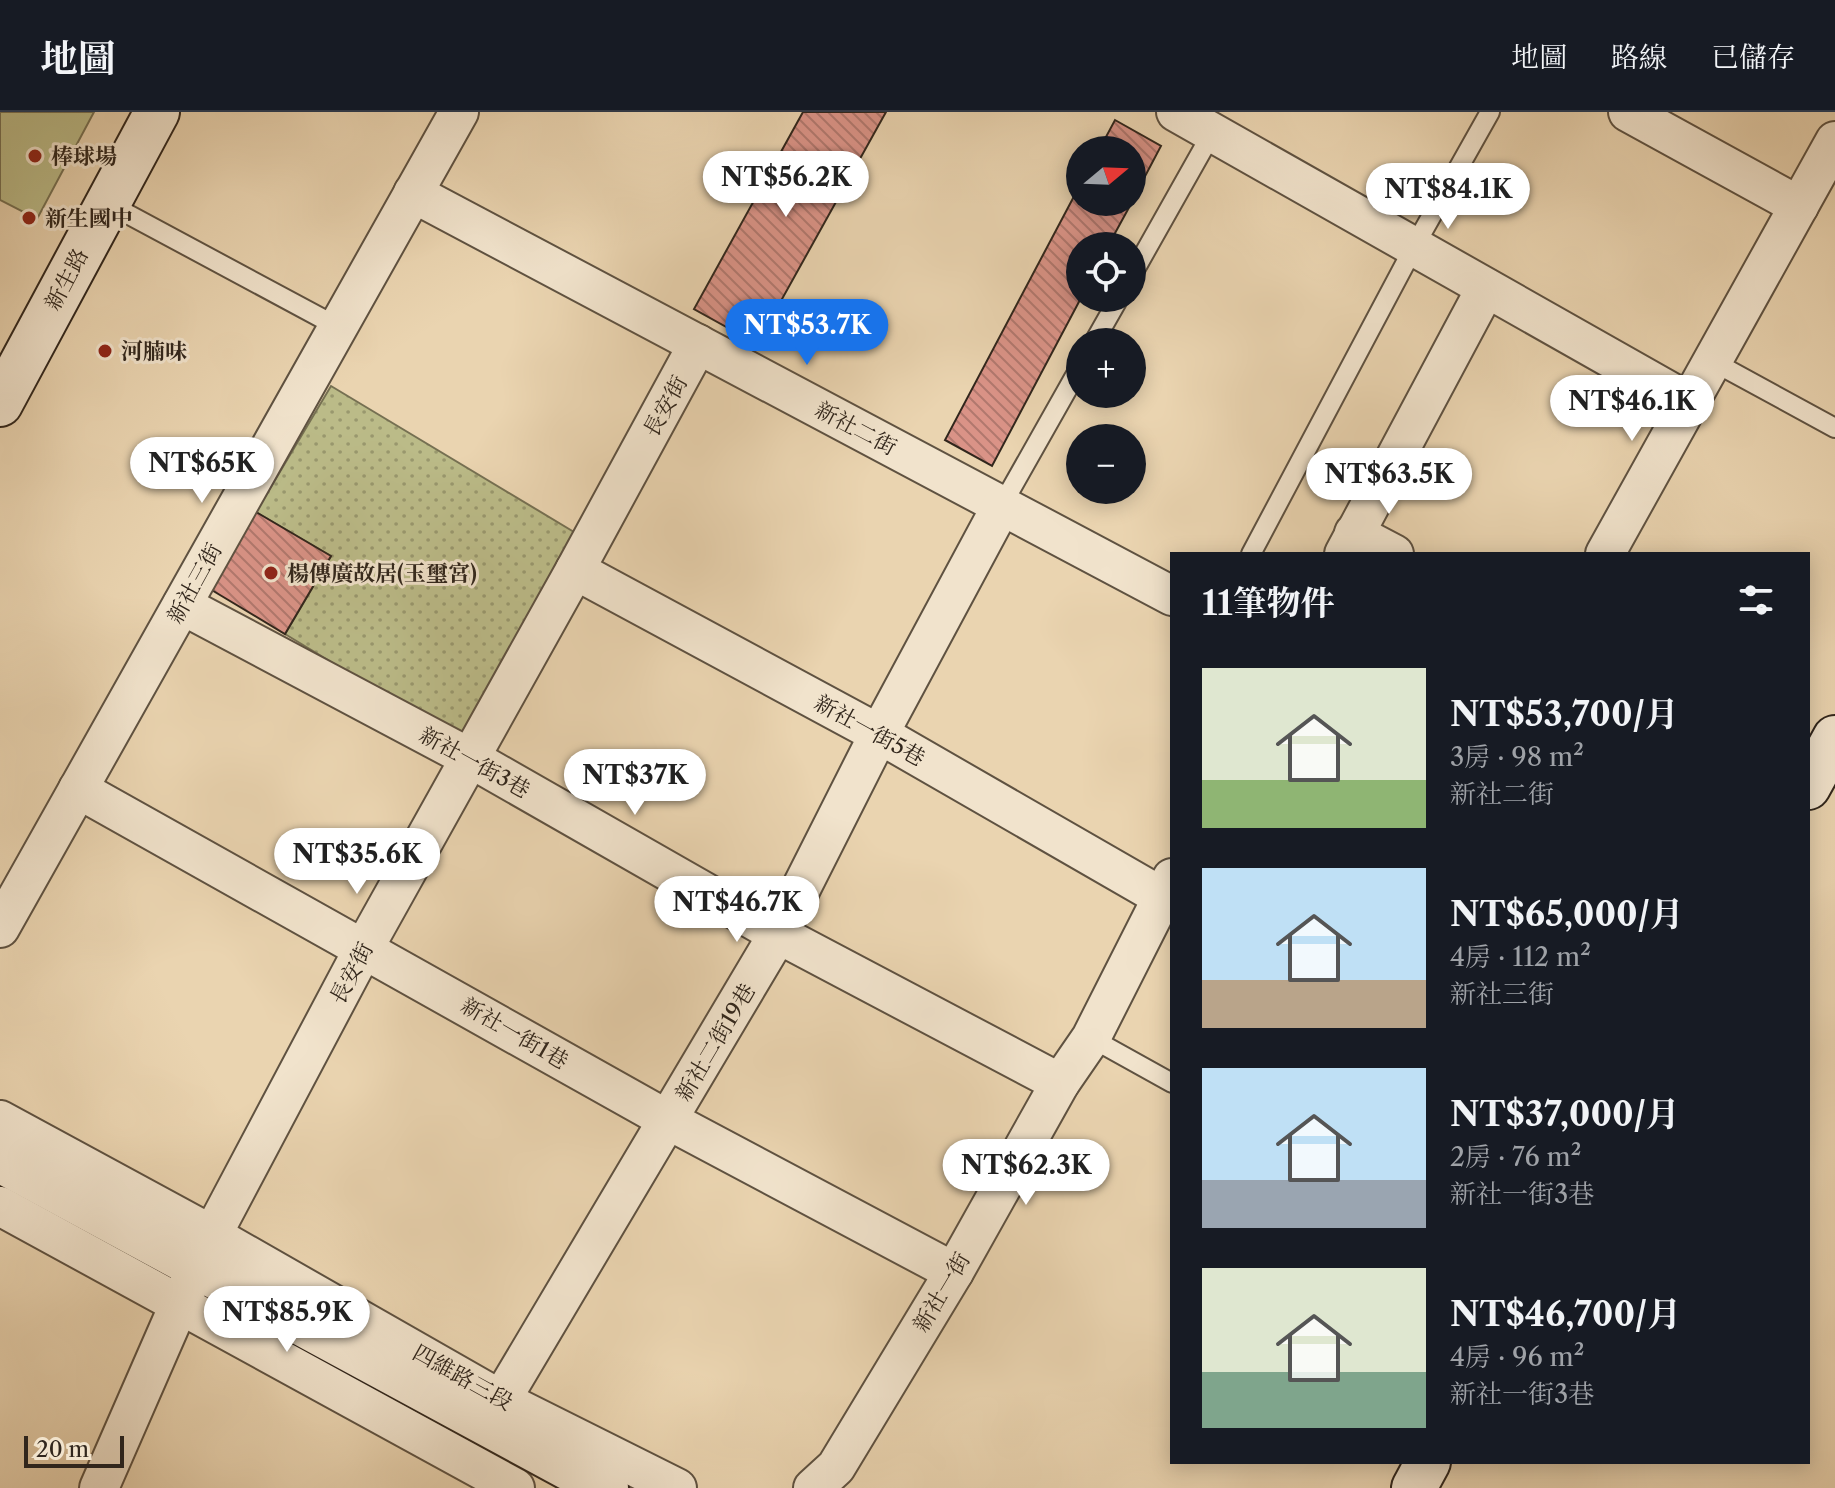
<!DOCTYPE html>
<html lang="zh-TW">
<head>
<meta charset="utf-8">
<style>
	:root { --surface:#171b24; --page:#20242c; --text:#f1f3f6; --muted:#9ea1a6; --line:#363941; --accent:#1a73e8 }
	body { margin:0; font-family:"Libre Caslon Text","Noto Serif TC",serif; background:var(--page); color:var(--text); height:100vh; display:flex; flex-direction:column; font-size:30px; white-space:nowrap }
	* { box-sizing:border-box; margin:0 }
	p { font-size:26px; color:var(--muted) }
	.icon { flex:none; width:44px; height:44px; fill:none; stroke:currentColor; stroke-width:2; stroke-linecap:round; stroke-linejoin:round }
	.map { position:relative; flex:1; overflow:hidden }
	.details { position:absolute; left:1170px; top:440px; width:640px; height:912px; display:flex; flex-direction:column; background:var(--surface); border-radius:0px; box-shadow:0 4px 20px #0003 }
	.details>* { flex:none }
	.needle { width:52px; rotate:71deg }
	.buttons { position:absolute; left:1066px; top:24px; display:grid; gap:16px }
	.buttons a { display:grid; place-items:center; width:80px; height:80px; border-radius:50%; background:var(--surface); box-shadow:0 4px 20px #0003; font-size:40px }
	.scale { position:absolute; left:24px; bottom:20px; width:100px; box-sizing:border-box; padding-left:8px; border:4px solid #31261c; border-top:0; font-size:22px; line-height:28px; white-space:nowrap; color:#31261c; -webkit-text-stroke:6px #f1e3cc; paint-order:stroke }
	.price { position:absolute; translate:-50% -68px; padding:0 18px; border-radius:28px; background:#fff; color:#222; font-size:26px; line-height:52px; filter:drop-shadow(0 2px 4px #0008) }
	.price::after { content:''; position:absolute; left:50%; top:48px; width:24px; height:18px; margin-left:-12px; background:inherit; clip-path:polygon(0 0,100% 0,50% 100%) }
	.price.active { background:var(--accent); color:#fff }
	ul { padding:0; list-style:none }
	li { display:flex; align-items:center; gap:24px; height:200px; padding:0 32px }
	li span { display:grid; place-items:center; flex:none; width:224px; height:160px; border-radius:0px; color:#555 }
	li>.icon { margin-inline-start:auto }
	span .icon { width:96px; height:96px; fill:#fffc; stroke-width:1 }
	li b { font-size:34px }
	h2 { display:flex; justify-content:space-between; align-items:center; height:96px; padding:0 32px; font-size:34px }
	header { display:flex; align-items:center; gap:48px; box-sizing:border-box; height:112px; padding:0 40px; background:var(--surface); border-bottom:2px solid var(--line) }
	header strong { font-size:38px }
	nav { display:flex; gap:44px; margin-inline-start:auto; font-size:28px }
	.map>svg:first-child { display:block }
</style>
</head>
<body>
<header>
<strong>地圖</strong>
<nav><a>地圖</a><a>路線</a><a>已儲存</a></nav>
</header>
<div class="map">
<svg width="1835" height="1376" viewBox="0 0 1835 1376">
	<defs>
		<pattern id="park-dots" width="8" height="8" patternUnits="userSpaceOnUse" patternTransform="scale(2)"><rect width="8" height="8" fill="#bb8"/><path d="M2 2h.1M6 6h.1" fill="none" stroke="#99986e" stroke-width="1.8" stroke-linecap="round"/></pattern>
		<pattern id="building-back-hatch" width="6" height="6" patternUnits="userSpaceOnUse" patternTransform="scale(2)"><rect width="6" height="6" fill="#da9387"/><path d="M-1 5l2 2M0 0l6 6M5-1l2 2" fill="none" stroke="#b1786e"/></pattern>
	</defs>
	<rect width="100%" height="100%" fill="#ead4b0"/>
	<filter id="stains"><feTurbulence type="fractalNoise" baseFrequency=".0025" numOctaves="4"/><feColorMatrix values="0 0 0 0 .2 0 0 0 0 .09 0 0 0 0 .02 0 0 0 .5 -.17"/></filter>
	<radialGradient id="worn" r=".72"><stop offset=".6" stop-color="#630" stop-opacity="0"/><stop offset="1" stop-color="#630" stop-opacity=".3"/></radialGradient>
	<!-- grass -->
	<path fill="#bb8" stroke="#767052" stroke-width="2" d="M 0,0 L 94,0 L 37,107 L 0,88 Z"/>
	<!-- park -->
	<path fill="url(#park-dots)" stroke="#767052" stroke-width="2" d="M 331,274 L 579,423 L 458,627 L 285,522 L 331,444 L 256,400 Z"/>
	<!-- building -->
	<g fill="url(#building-back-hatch)" stroke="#31261c" stroke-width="2">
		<path d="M 803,0 L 886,0 L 757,232 L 694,197 Z"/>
		<path d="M 1115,8 L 1161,34 L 1132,89 L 1132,38 L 1099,38 Z"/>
		<path d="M 1080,73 L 1080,90 L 1132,90 L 1108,134 L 1080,134 L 1081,186 L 992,354 L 945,328 Z"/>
		<path d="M 256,400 L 331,444 L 285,522 L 210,477 Z"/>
	</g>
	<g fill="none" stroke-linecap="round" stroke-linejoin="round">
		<!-- lane casing -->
		<g stroke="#5f5241" stroke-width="22">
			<g id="lane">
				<path d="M 107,91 L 338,215"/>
				<path d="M 1132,163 L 1212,21"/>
				<path d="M 1094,230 L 1119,186"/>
				<path d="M 1712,249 L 1835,316"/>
				<path d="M 1002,393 L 1080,255"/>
				<path d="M 1251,442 L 1414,135 L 1490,0"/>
				<path d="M 1091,926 L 1172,971"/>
			</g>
		</g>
		<!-- street casing -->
		<g stroke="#5f5241" stroke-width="42">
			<g id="street">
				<path d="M 1176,0 L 1690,291"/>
				<path d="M 1628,0 L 1799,94"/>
				<path d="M 413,81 L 1172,484"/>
				<path d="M 1354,421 L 1394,442"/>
				<path d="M 1344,442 L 1486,176"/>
				<path d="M 1605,442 L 1835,29"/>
				<path d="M 575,458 L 879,622 L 1162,785"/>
				<path d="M 182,493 L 470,646 L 778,822 L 1060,971"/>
				<path d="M 78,677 L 668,1008 L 954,1160"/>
				<path d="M 0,816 L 459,0"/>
				<path d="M 0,1008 L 212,1123 L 501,1288 L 677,1376"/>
				<path d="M 0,1094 L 515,1376"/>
				<path d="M 501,1288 L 778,822 L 879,622 L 1002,393"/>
				<path d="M 99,1376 L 179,1193 L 212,1123 L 364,836 L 575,458 L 698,232"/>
				<path d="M 813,1376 L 836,1355 L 954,1160 L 1060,971 L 1091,926 L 1172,766"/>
			</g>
		</g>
		<!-- secondary casing -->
		<g stroke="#31261c" stroke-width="48">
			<g id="secondary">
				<path d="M 0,292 L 157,0"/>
				<path d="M 1808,675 L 1835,626"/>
				<path d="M 0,1048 L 606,1376"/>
				<path d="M 1414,1376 L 1428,1350"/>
			</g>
		</g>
		<!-- lane -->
		<use href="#lane" stroke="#f1e3cc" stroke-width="18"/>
		<!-- street -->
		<use href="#street" stroke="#f1e3cc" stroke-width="38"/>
		<!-- secondary -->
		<use href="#secondary" stroke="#f1e3cc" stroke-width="44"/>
	</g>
	<!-- markers -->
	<g fill="#8f2418" stroke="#f1e3cc" stroke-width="3">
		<circle cx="35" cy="44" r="8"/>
		<circle cx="29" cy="106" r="8"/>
		<circle cx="105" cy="239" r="8"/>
		<circle cx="271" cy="461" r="8"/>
	</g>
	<g text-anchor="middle" stroke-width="6" stroke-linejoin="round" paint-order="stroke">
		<!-- poi labels -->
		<g font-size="22" font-weight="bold" fill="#31261c" stroke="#f1e3cc" text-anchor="start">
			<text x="51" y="52">棒球場</text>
			<text x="45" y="114">新生國中</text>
			<text x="121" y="247">河腩味</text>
			<text x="287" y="469">楊傳廣故居(玉璽宮)</text>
		</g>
		<!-- street labels -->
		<g font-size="22" fill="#31261c" stroke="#f1e3cc">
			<text transform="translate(66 167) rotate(-62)" y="8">新生路</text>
			<text transform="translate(665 294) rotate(-61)" y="8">長安街</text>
			<text transform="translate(856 316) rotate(28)" y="8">新社二街</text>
			<text transform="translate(194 471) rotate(-61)" y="8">新社三街</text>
			<text transform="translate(870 618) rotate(29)" y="8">新社一街5巷</text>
			<text transform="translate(475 650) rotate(29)" y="8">新社一街3巷</text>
			<text transform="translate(351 861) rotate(-62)" y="8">長安街</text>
			<text transform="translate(515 921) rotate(30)" y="8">新社一街1巷</text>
			<text transform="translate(715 930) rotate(-59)" y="8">新社二街19巷</text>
			<text transform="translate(941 1180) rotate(-59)" y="8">新社一街</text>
			<text transform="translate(463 1265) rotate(29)" y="8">四維路三段</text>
		</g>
	</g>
	<rect width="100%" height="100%" filter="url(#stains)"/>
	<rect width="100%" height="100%" fill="url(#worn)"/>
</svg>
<div class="buttons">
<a><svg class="needle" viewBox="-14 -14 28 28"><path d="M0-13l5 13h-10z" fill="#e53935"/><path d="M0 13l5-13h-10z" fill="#9ea1a6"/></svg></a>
<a><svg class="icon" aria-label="locate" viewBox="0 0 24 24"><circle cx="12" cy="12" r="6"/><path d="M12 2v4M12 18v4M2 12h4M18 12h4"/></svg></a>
<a>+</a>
<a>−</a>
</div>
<div class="scale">20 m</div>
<b class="price" style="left:786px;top:107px">NT$56.2K</b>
<b class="price" style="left:1448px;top:119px">NT$84.1K</b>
<b class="price active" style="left:807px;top:255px">NT$53.7K</b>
<b class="price" style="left:1632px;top:331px">NT$46.1K</b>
<b class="price" style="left:202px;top:393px">NT$65K</b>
<b class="price" style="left:1389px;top:404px">NT$63.5K</b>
<b class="price" style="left:635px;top:705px">NT$37K</b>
<b class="price" style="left:357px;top:784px">NT$35.6K</b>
<b class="price" style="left:737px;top:832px">NT$46.7K</b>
<b class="price" style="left:1026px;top:1095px">NT$62.3K</b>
<b class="price" style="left:287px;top:1242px">NT$85.9K</b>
<section class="details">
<h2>11筆物件<svg class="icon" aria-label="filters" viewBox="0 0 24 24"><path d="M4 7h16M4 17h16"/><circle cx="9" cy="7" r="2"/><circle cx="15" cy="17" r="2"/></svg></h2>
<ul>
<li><span style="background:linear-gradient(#dfe7d0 70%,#8fb573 0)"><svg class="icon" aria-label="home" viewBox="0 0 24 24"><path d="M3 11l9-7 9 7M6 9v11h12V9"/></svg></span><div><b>NT$53,700/月</b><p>3房 · 98 m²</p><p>新社二街</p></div></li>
<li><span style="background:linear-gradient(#bfe0f5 70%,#b9a48a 0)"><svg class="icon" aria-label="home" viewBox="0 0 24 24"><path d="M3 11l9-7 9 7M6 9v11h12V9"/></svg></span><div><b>NT$65,000/月</b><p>4房 · 112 m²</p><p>新社三街</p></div></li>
<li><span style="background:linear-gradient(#bfe0f5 70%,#9aa5b1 0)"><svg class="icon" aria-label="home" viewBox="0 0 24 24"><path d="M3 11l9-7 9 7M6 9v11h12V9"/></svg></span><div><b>NT$37,000/月</b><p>2房 · 76 m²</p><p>新社一街3巷</p></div></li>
<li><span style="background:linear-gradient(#dfe7d0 65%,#7fa58c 0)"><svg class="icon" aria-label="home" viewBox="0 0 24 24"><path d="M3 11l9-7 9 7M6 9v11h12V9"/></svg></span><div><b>NT$46,700/月</b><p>4房 · 96 m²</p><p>新社一街3巷</p></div></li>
</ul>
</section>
</div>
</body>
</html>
